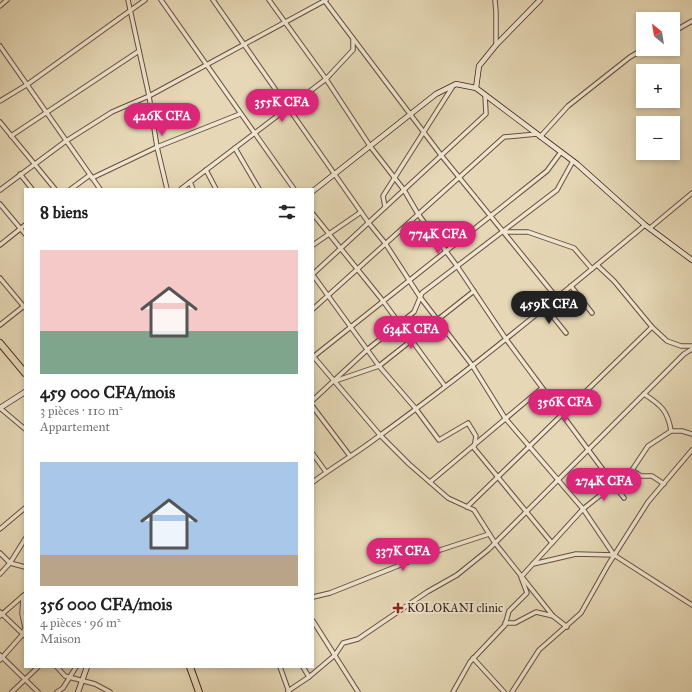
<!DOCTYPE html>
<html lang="fr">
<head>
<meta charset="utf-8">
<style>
	:root { --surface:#fff; --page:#f2f2f2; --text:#222; --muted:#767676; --accent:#db2777 }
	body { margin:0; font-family:"IM FELL Great Primer",serif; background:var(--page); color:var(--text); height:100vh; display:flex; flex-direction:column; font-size:15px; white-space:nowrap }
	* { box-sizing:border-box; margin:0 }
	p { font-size:13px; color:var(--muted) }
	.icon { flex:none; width:22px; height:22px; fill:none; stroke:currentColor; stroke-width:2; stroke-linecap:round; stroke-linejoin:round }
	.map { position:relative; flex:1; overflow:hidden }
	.side { position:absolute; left:24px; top:188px; width:290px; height:480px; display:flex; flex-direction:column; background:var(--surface); border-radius:0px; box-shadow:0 2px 6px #0003 }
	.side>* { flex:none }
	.needle { width:26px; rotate:330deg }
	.buttons { position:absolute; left:636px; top:12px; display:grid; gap:8px }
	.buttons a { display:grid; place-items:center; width:44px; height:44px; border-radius:0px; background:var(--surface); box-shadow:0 2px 6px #0003; font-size:20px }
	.price { position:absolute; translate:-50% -34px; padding:0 9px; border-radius:14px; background:var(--accent); color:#fff; font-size:13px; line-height:26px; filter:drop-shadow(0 1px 2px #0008) }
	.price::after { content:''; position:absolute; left:50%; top:24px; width:12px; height:9px; margin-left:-6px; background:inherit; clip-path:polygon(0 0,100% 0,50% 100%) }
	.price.on { background:#222; color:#fff }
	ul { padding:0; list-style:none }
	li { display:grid; align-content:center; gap:8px; height:212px; padding:0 16px }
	li span { display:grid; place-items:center; height:124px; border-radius:0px; color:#555 }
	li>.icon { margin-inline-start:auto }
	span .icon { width:72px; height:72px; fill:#fffc; stroke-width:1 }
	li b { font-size:17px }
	h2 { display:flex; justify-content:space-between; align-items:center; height:48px; padding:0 16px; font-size:17px }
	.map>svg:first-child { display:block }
</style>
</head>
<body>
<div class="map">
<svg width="692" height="692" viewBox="0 0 692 692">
	<rect width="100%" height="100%" fill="#e6d8b6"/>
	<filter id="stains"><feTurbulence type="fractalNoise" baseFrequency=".005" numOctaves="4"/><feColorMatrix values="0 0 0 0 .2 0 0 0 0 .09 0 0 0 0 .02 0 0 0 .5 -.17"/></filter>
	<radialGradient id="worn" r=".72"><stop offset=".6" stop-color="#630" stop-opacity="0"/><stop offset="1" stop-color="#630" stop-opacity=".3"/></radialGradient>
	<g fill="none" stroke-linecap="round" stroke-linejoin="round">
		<!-- street casing -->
		<g stroke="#664f3f" stroke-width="5.5">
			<g id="street">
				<path d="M 128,0 L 149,96 L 157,147 L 167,189"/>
				<path d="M 161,0 L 294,189"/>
				<path d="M 213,0 L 368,222 L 385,243 L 420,297 L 472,365 L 505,418 L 583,509 L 614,555 L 576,554 L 533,564"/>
				<path d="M 269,0 L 326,79 L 370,146 L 404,190 L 418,214 L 457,266 L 506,339 L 624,498"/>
				<path d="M 324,0 L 441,155 L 557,298"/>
				<path d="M 495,0 L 496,12 L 496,45"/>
				<path d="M 0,6 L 7,0"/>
				<path d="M 673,32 L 692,21"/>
				<path d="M 0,46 L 100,189"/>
				<path d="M 0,101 L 28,84 L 145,0"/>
				<path d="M 0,122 L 55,189"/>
				<path d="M 11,136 L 139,51"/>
				<path d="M 540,137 L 568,106 L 630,57 L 644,49"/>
				<path d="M 235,148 L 259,189"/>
				<path d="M 206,170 L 216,189"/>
				<path d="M 20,174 L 32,189"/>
				<path d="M 92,178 L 157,147 L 240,114"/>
				<path d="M 190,182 L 193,189"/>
				<path d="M 71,189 L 90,175"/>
				<path d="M 181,189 L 326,79 L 353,50 L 353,39"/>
				<path d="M 0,190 L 66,141 L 112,112 L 149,96 L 326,0"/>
				<path d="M 0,204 L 25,234"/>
				<path d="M 385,207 L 383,196 L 453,86"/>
				<path d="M 313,214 L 383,301 L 445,386"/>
				<path d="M 650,228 L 692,193"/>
				<path d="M 504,232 L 528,232 L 574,248 L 592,269"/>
				<path d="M 0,245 L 25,225"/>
				<path d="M 313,245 L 361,212"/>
				<path d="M 597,265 L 614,281 L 652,327 L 667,341 L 681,346 L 692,346"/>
				<path d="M 313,274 L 486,114 L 485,95"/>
				<path d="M 313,275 L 379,366 L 416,409 L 439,440 L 468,423 L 476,436 L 474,448 L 552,543"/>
				<path d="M 0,278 L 25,308"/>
				<path d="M 571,286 L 592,313"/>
				<path d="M 545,307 L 566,333"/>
				<path d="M 313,309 L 504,137 L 537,134"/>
				<path d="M 0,325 L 24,306"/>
				<path d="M 313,356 L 380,435 L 409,464 L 448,498 L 474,510 L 495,543 L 553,616 L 536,612 L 515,623 L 505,623"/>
				<path d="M 313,357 L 547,171 L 561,152"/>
				<path d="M 335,381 L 379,366 L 474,291"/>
				<path d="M 644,394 C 661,405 668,411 671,431"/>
				<path d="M 313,400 L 368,349 L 414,312 L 422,293 L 557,190 L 573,161"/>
				<path d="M 313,407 L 350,456"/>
				<path d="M 0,408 L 25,429"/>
				<path d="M 313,454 L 326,472"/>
				<path d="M 632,470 L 641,476 L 652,476 L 664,484"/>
				<path d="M 313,482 C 333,467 355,454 375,439 C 468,372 557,298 645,225"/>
				<path d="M 430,482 L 542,388"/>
				<path d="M 467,507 L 652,327"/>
				<path d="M 0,529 L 25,508"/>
				<path d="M 0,553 L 10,563 L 25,567"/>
				<path d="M 614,555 L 692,605"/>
				<path d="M 0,574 L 10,563 L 25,539"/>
				<path d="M 313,597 L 330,593 L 428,554 L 489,534"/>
				<path d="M 0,612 L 25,636"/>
				<path d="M 0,616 L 24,595"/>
				<path d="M 553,616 L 567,627"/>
				<path d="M 313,621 L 358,692"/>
				<path d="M 0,655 L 38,692"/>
				<path d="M 473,658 L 504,692"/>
				<path d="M 0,660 L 23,634 L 25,627 L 22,614 L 23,596"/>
				<path d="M 57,667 L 65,676 L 95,684 L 110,692"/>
				<path d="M 280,667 L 289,692"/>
				<path d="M 303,667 L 309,677"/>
				<path d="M 288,691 L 309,677 L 335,655 L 343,643 L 358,639 L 427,592 L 457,575 L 488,550 L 684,354 L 692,349"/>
				<path d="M 12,692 L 38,667"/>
				<path d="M 57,692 L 63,688 L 76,667"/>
				<path d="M 453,692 L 470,662 L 505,625 L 509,611 L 527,593 L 521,577 L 583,509 L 632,470 L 648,446 L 671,431 L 682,431 L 692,434"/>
				<path d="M 512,692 L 539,650 L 581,613 L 608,565 L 648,502 L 692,450"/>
			</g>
		</g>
		<!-- secondary casing -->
		<g stroke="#3c2117" stroke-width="6">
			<g id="secondary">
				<path d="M 476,88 L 479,66 L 496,45 L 540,0"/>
				<path d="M 313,191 L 436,94 L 456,84 L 476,88 L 577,164 L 645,225 L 692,260"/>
				<path d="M 0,408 L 25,392"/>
				<path d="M 78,692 L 87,667"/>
			</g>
		</g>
		<!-- highway casing -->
		<g stroke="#3c2117" stroke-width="8">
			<g id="highway">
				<path d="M 0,343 L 25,373"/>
				<path d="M 190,667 L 199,692"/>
			</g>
		</g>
		<!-- street -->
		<use href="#street" stroke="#efe6d0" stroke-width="3.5"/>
		<!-- secondary -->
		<use href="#secondary" stroke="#efe6d0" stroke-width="4.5"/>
		<!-- highway -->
		<use href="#highway" stroke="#e6d8b6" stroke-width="6"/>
	</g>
	<!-- markers -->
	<path fill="#8f2418" stroke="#efe6d0" stroke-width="1.5" d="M396 602h4v4h4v4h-4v4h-4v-4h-4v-4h4z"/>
	<g text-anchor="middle" stroke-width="4" stroke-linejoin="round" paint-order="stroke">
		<!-- poi labels -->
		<g font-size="12" fill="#3c2117" stroke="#efe6d0" text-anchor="start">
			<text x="407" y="612">KOLOKANI clinic</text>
		</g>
	</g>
	<rect width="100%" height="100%" filter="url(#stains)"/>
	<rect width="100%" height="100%" fill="url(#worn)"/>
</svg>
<div class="buttons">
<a><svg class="needle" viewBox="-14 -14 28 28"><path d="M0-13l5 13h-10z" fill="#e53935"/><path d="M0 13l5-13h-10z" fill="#767676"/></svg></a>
<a>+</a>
<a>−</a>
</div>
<b class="price" style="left:282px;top:123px">355K CFA</b>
<b class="price" style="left:162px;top:137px">426K CFA</b>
<b class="price" style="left:438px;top:255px">774K CFA</b>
<b class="price on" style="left:549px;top:325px">459K CFA</b>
<b class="price" style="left:411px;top:350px">634K CFA</b>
<b class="price" style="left:565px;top:423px">356K CFA</b>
<b class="price" style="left:604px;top:502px">274K CFA</b>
<b class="price" style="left:403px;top:572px">337K CFA</b>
<section class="side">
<h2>8 biens<svg class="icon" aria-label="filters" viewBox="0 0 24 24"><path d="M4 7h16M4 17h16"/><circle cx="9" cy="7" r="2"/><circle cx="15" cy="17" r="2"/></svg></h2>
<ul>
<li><span style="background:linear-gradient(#f6c9c9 65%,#7fa58c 0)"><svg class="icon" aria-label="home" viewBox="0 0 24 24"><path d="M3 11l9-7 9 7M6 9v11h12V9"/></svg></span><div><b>459 000 CFA/mois</b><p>3 pièces · 110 m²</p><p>Appartement</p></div></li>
<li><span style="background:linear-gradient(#a9c7e8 75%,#b9a48a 0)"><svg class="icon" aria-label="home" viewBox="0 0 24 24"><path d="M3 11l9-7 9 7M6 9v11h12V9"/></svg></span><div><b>356 000 CFA/mois</b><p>4 pièces · 96 m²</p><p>Maison</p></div></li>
</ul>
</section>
</div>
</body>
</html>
